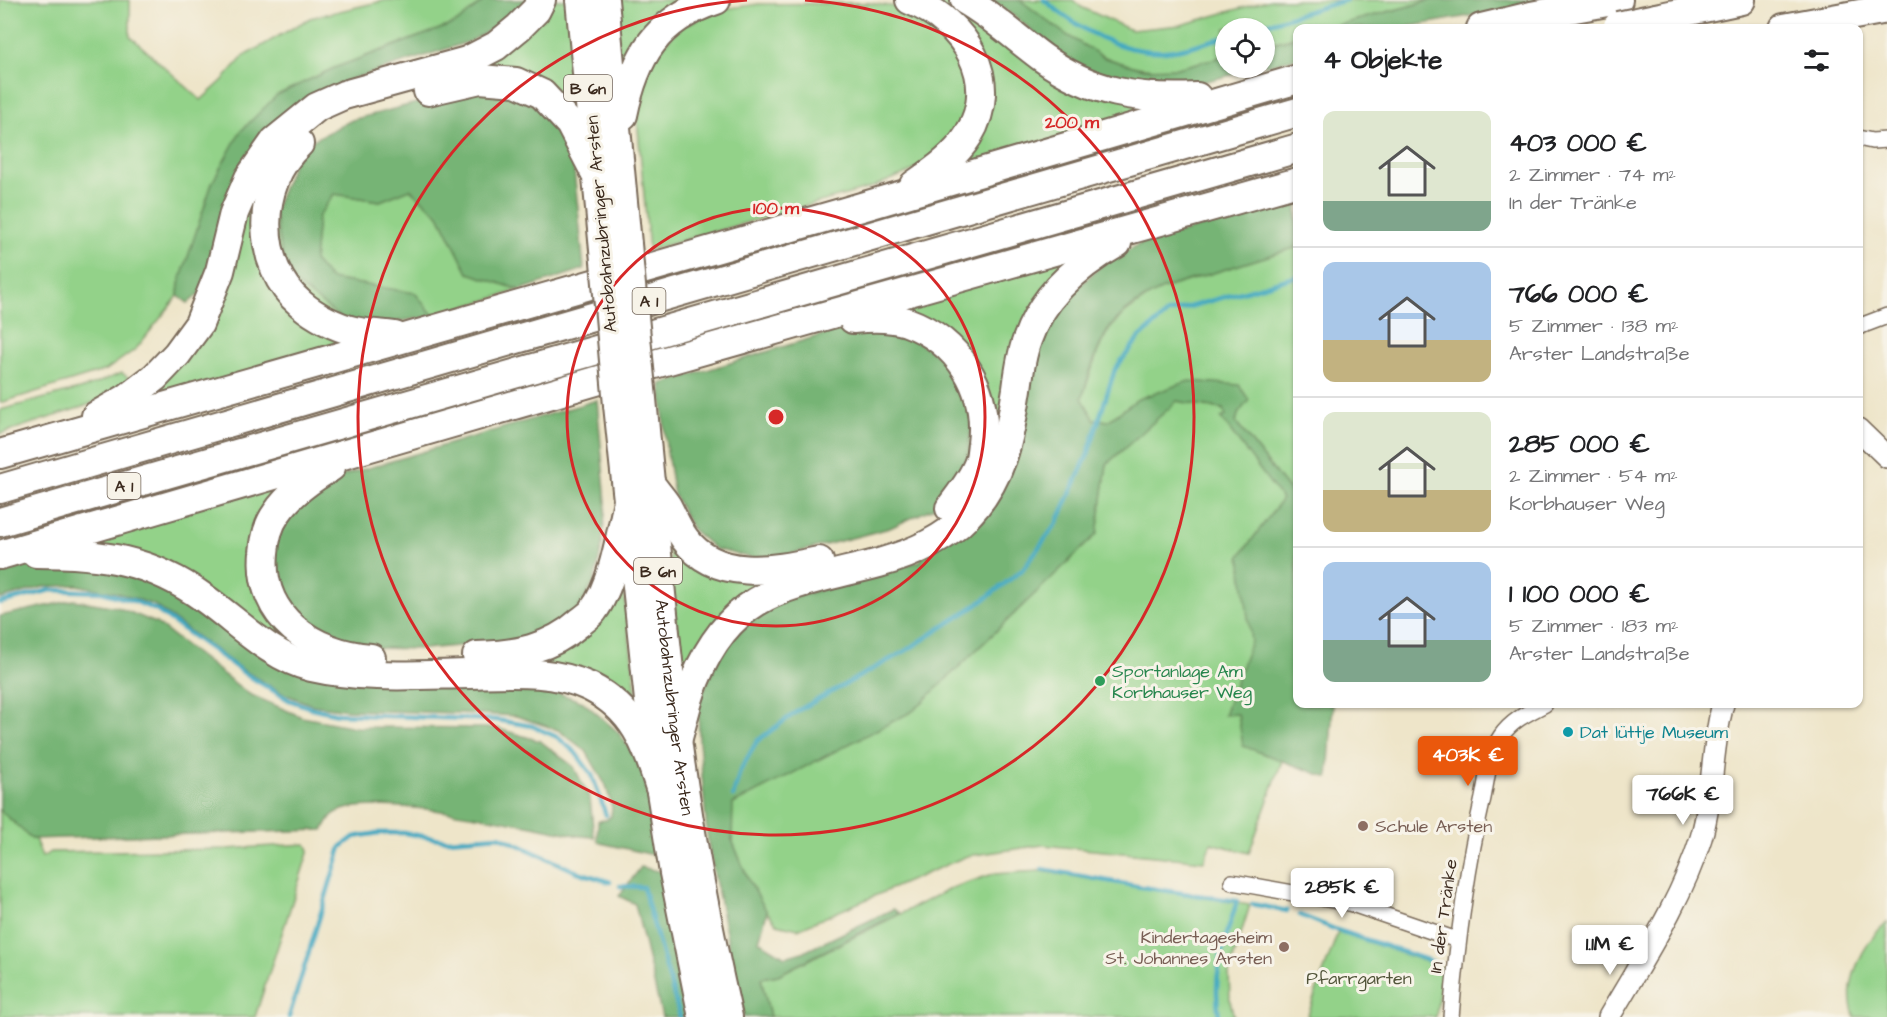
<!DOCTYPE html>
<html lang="de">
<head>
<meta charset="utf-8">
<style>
	:root { --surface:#fff; --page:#f6f6f6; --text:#202124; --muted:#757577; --line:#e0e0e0; --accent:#ea580c }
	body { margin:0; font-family:"Architects Daughter",sans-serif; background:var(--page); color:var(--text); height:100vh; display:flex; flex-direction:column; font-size:22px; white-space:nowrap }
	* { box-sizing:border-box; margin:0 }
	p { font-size:20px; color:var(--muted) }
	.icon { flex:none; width:33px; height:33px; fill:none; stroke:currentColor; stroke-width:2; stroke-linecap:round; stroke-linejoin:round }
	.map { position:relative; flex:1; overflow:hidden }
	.details { position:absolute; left:1293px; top:24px; width:570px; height:684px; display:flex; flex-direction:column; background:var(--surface); border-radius:12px; box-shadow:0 2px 4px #0004 }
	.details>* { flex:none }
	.tools { position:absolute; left:1215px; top:18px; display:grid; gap:12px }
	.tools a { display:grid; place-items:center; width:60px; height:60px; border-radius:50%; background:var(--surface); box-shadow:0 2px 4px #0004; font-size:30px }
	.price { position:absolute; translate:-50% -51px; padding:0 14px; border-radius:6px; background:#fff; color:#222; font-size:20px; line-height:39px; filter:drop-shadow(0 2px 3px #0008) }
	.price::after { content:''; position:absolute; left:50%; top:36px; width:18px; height:14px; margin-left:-9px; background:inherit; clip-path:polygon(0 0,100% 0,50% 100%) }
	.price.active { background:var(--accent); color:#fff }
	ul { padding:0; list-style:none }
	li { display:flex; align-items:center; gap:18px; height:150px; padding:0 30px }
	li+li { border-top:2px solid var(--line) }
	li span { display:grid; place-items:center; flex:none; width:168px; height:120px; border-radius:12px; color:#555 }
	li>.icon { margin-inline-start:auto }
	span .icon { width:72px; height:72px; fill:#fffc; stroke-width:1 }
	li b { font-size:26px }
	h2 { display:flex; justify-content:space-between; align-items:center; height:72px; padding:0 30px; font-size:26px }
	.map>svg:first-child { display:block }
</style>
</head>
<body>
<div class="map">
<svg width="1887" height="1017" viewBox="0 0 1887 1017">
	<rect width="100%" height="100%" fill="#f7f3e8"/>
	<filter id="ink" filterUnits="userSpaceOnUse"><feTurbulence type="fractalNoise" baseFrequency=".0167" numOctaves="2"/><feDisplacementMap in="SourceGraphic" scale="12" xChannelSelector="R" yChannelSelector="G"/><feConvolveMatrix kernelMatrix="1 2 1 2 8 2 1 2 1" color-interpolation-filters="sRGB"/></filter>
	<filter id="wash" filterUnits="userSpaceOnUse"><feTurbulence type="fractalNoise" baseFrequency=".008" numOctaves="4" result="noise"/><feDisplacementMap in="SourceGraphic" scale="24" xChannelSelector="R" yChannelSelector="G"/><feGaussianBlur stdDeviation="1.35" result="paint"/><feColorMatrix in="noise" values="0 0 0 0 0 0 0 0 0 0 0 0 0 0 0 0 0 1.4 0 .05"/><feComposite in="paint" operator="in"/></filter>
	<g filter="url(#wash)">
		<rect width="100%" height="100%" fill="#eee5c9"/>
		<!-- green -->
		<g fill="#93d289" stroke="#677e54" stroke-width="1.5">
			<path d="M 0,0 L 130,0 L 130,36 L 201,100 L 222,81 L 244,56 L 310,18 L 387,0 L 485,0 L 456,23 L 334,68 L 277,95 L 179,284 L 178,296 L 136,349 L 106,370 L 0,403 Z"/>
			<path d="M 548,0 L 570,0 L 584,133 L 469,66 Z"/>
			<path d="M 614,0 L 694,0 L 621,74 Z"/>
			<path d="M 924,0 L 952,0 L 1160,106 L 947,174 L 987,84 Z"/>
			<path d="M 1020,0 L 1073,0 L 1081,7 L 1131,30 L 1181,25 L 1270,0 L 1432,0 L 1327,28 L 1298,28 L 1297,36 L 1265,45 L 1264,28 L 1226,28 L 1225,56 C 1209,60 1193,66 1176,68 C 1113,76 1067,36 1020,0 Z"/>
			<path d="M 869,3 L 903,8 L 955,39 L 971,91 L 966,117 L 949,146 L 924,166 L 870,188 L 649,250 L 637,118 L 638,91 L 655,55 L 679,28 L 716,10 L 759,4 Z"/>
			<path d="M 295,135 L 259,197 L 371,339 L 135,402 L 161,383 L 238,221 Z"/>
			<path d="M 410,189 L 439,215 L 468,273 L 520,290 L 434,316 L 371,286 L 330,279 L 314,261 L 318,217 L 334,194 L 380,201 Z"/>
			<path d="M 1097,245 L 957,514 L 681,683 L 667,524 L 744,579 L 891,549 L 949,517 L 979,380 L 875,311 Z"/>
			<path d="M 1297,247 L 1297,499 L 1290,492 L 1236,422 L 1238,414 L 1245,403 L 1138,399 L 1108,421 L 1094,419 L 1082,398 L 1098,351 L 1108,331 L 1124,314 L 1142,301 L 1155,292 L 1171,286 Z"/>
			<path d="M 122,373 L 130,379 L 126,387 L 88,405 L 0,434 L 0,410 L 87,387 Z"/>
			<path d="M 1176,401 L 1223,409 L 1285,499 L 1288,744 L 1249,853 L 1211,843 L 1204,861 L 1043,845 L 967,856 L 798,929 L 777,924 L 767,912 L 748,879 L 732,840 L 732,804 L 913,711 L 1097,534 L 1107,464 Z"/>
			<path d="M 307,475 L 369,666 L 499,664 L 621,569 L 639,715 L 601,685 L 335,666 L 69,546 Z"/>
			<path d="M 0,810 L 32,839 L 35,839 L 42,857 L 51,852 L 227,849 L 306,844 L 309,850 L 255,1017 L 0,1017 Z"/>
			<path d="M 1040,871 L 1250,905 L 1229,972 L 1230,1001 L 1234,1017 L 770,1017 L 761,978 L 778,975 L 952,888 L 993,874 Z"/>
			<path d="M 1887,922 L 1887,1017 L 1855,1017 C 1841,986 1863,943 1887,922 Z"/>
			<path d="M 1338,932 L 1442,967 L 1436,1017 L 1307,1017 Z"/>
		</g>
		<!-- forest -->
		<g fill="#76b475" stroke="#586f4a" stroke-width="1.5">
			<path d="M 485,0 L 526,0 L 515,15 L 471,41 L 352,79 L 302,101 L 274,124 L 199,294 L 188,303 L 178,296 L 179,284 L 212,183 L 240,132 L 277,95 L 334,68 L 456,23 Z"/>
			<path d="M 991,0 L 1020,0 L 1065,34 L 1105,58 L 1143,69 L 1177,68 L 1225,56 L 1226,68 L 1261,68 L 1202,82 L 1161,85 L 1094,73 L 1057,52 L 1018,19 Z"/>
			<path d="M 1432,0 L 1562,0 L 1400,28 L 1327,28 Z"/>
			<path d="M 1297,37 L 1297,58 L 1265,66 L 1265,45 Z"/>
			<path d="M 474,88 L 493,88 L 552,113 L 573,160 L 584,269 L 520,290 L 468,273 L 439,215 L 410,189 L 380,201 L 334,194 L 318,217 L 314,261 L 330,279 L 415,293 L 434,316 L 376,325 L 346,322 L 286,276 L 274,211 L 294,161 L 313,140 L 352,120 Z"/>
			<path d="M 1297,196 L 1297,247 L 1171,286 C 1149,294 1120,311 1107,332 C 1095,352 1089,376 1082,398 L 1094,419 L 1108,421 L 1138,399 L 1189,381 L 1239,385 L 1249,400 L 1238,414 L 1236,422 L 1290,492 L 1297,499 L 1298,704 L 1333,704 L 1328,778 L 1243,746 L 1238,714 L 1224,715 L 1251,641 L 1240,556 L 1282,499 L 1221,418 L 1226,416 L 1223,409 L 1177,401 L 1107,464 L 1097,534 L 913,711 L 733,804 L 732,840 L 748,879 L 767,912 L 759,941 L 785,957 L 806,951 L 893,909 L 899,913 L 778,975 L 761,978 L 770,1017 L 743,1017 L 708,843 L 699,742 L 698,704 L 723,646 L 772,604 L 920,561 L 1028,374 L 1052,312 L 1107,260 L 1142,243 L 1239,216 Z"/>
			<path d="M 876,328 L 910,337 L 940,357 L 964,393 L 972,420 L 967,457 L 955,482 L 933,508 L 890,528 L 764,561 L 715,549 L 692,529 L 674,495 L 666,447 L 661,384 L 828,333 L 848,329 Z"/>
			<path d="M 597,400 L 606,503 L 602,545 L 594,583 L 573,616 L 524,640 L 424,649 L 375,648 L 338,643 L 286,610 L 273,548 L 286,520 L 305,498 L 338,477 Z"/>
			<path d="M 73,561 L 174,589 L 271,662 L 472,686 L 544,688 L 583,702 L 618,732 L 635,756 L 645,780 L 658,856 L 601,843 L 597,840 L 598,821 L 606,820 L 611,816 L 612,807 L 606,786 L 586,751 L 558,730 L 516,716 L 460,713 L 348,710 L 312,705 L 282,693 L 240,668 L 154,605 L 118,593 L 76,585 L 43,587 L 0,599 L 0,574 L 31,565 Z"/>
			<path d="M 74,600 L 117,607 L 156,623 L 249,694 L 302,717 L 355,727 L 496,728 L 540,741 L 574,767 L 590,799 L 594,837 L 580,836 C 539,827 362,789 333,815 C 329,818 326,826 323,830 L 32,839 L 0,810 L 0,616 Z"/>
			<path d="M 641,867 L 662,872 L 692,1017 L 662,1017 L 635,904 L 619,896 Z"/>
		</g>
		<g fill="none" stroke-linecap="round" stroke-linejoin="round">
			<!-- stream -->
			<g stroke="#41a8c1" stroke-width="4.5">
				<path d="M 1044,0 C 1079,29 1119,54 1166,51 C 1185,50 1207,41 1226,37"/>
				<path d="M 1253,28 L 1346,0"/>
				<path d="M 0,603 L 51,590 L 102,592 L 134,601 L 156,610 L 244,673 L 289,700 L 311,708 L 338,714 L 497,720 L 532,726 L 557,737 L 575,752 L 592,775 L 606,815"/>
				<path d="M 733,796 L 740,771 L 757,741 L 799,710 L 907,650 L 981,602 L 1022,570 L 1057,523 L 1088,454 L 1115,369 L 1139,338 L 1168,313 L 1298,276"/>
				<path d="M 1042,869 L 1142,887 L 1237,901 C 1224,944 1212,971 1219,1017"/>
				<path d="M 620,886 L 643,887 L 680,1017"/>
				<path d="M 1252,904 L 1287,911"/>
				<path d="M 1300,915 L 1337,930 L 1433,962"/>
				<path d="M 289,1017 L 341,847 L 354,837 L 379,833 L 404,833 L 447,840 L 499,836 L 575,871 L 610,882"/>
			</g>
		</g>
	</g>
	<g filter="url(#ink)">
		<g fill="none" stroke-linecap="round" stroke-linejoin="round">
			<!-- street casing -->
			<g stroke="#7a6b5a" stroke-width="18">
				<g id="street">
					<path d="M 1858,138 L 1872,141 L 1887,140"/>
					<path d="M 1858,327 L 1887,316"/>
					<path d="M 1232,882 L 1349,903 L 1457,940"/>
					<path d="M 1451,1017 C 1457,943 1466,871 1483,798 C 1487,778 1489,753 1501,736 C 1512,720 1528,713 1545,704"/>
				</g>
			</g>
			<!-- secondary casing -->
			<g stroke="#7a6b5a" stroke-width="24">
				<g id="secondary">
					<path d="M 1858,429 L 1887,457"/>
					<path d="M 1609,1017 C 1642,960 1681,902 1701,838 C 1714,794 1711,748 1723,704"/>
				</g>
			</g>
			<!-- highway casing -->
			<g stroke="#7a6b5a" stroke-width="32">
				<g id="highway">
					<path d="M 580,0 L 604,250"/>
					<path d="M 604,0 L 627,244"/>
					<path d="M 910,0 C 965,22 1002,80 968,136 C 955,157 934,171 914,185"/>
					<path d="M 965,0 C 993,16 1017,39 1043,58 C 1092,93 1138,100 1197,97"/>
					<path d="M 1656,18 L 1741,0"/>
					<path d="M 1481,28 L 1531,16 L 1618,0"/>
					<path d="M 1784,28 L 1887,9"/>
					<path d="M 428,91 L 480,79 L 516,82 L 542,94 L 570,124 L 597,176"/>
					<path d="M 623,115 C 635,56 657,19 716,0"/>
					<path d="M 299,144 C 255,184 255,266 301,304 C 315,316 336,327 354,331 C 367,334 382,334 395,336"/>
					<path d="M 853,319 C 871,317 889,316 907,322 C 959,341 989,389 982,444 C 981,450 981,456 979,462 C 973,479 961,493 950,508"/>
					<path id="s1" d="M 642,399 C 653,512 663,626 677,739 C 689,832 707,925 728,1017"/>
					<path d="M 618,405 L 654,748 L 674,873 L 703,1017"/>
					<path d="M 96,416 L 126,399 L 155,377 L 177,354 L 199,324 L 220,271 L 234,213 L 249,178 L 275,141 L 317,107 L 344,95 L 467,61 L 496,46 L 519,27 L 536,10 L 541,0"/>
					<path d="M 0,454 L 841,213 L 1298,79"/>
					<path d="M 331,467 C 310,479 290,493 276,514 C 268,525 265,539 264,553 C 258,617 313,654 371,658"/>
					<path d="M 650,483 C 655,491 662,498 667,506 C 673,517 677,528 685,539 C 717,582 774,570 819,561"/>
					<path d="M 0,489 L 1298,112"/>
					<path d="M 0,522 L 1298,148"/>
					<path d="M 36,553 C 101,553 150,559 204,598 C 237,621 270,657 311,667 C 363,679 416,675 469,674 C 509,673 553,669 590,687 C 635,710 646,744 660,788"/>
					<path d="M 0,555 L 644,367 L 1298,182"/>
					<path d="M 477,656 C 515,655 550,649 579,623 C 584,619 590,615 593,611 C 613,585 621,533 628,501"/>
					<path d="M 677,741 C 683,721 687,700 695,680 C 733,587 792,586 879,563 C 911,554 943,541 966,517 C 1003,479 1009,439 1017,389 C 1019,373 1021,356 1027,340 C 1042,296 1078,265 1117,243"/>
				</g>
			</g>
			<!-- street -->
			<use href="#street" stroke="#fff" stroke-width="15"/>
			<!-- secondary -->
			<use href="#secondary" stroke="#fff" stroke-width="21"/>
			<!-- highway -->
			<use href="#highway" stroke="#fff" stroke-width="28"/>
			<!-- highway-bridge casing -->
			<g stroke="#7a6b5a" stroke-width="32" stroke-linecap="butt">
				<g id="highway-bridge">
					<path d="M 1618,26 L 1656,18"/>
					<path d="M 627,244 L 642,399"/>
					<path d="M 604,250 L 618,405"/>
				</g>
			</g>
			<!-- highway-bridge -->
			<use href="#highway-bridge" stroke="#fff" stroke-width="28"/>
		</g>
	</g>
	<!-- distance rings -->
	<g fill="none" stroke="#d62828" stroke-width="3">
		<circle cx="776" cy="417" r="209"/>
		<path d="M805 0A418 418 0 1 1 747 0"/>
	</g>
	<!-- markers -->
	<circle fill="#2e9e5b" stroke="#f7f3e8" stroke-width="2" cx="1100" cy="681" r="6"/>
	<circle fill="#0f9aa8" stroke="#f7f3e8" stroke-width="2" cx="1568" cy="732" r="6"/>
	<g fill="#8d6e63" stroke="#f7f3e8" stroke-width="2">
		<circle cx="1363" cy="826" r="6"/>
		<circle cx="1284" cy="947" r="6"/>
	</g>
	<g text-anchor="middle" stroke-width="6" stroke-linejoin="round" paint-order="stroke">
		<!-- shield labels -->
		<g fill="#f7f3e8" stroke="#73665b" stroke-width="1.5">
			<rect x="564" y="75" width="48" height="26" rx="4.5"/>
			<rect x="632.5" y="288" width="33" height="26" rx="4.5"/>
			<rect x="107.5" y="473" width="33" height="26" rx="4.5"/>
			<rect x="634" y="558" width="48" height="26" rx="4.5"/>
		</g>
		<g font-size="16" font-weight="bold" fill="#3b2a1e">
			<text x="588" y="94">B 6n</text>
			<text x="649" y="307">A 1</text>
			<text x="124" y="492">A 1</text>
			<text x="658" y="577">B 6n</text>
		</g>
		<!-- street labels -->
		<g font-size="18" fill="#3b2a1e" stroke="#f7f3e8">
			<text transform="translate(601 224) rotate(-95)" y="6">Autobahnzubringer Arsten</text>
			<text dy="6" stroke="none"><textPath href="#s1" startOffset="310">Autobahnzubringer Arsten</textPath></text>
			<text transform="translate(1443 916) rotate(-82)" y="6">In der Tränke</text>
		</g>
		<!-- leisure labels -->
		<g font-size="18" fill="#27864d" stroke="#f7f3e8" text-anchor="start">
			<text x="1112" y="677">Sportanlage Am<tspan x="1112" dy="21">Korbhauser Weg</tspan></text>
		</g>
		<!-- culture labels -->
		<g font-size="18" fill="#0d838f" stroke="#f7f3e8" text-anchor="start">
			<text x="1580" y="738">Dat lüttje Museum</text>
		</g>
		<!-- education labels -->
		<g font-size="18" fill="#785e54" stroke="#f7f3e8" text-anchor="start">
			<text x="1375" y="832">Schule Arsten</text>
			<text x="1272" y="943" text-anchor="end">Kindertagesheim<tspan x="1272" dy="21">St. Johannes Arsten</tspan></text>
		</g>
		<!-- park labels -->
		<g font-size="18" fill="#515439" stroke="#f7f3e8">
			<text x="1359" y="984">Pfarrgarten</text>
		</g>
	</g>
	<circle cx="776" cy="417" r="9" fill="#d62828" stroke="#f7f3e8" stroke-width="3"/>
	<g font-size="18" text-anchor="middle" font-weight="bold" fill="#d62828" stroke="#f7f3e8" stroke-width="6" stroke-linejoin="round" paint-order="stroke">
		<text x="1072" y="128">200 m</text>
		<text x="776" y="214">100 m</text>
	</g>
</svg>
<div class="tools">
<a><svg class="icon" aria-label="locate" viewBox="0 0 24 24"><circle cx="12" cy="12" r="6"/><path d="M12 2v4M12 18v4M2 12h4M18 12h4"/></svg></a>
</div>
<b class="price active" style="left:1468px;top:787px">403K €</b>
<b class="price" style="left:1683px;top:826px">766K €</b>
<b class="price" style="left:1342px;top:919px">285K €</b>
<b class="price" style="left:1610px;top:976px">1.1M €</b>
<section class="details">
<h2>4 Objekte<svg class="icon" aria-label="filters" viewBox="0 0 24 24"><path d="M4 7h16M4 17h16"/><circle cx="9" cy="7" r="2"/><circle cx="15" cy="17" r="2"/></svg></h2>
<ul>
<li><span style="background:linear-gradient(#dfe7d0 75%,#7fa58c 0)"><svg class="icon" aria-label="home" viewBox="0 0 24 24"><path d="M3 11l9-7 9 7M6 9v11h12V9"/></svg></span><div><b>403 000 €</b><p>2 Zimmer · 74 m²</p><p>In der Tränke</p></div></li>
<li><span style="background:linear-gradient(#a9c7e8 65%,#c2b280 0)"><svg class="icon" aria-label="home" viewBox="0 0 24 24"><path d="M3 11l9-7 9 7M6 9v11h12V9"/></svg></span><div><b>766 000 €</b><p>5 Zimmer · 138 m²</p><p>Arster Landstraße</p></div></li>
<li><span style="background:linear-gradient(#dfe7d0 65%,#c2b280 0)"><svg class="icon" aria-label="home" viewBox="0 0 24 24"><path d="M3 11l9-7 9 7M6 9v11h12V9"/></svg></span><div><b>285 000 €</b><p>2 Zimmer · 54 m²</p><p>Korbhauser Weg</p></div></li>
<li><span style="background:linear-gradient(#a9c7e8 65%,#7fa58c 0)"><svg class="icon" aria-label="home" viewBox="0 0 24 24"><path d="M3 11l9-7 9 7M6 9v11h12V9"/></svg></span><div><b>1 100 000 €</b><p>5 Zimmer · 183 m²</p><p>Arster Landstraße</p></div></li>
</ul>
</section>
</div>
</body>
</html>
